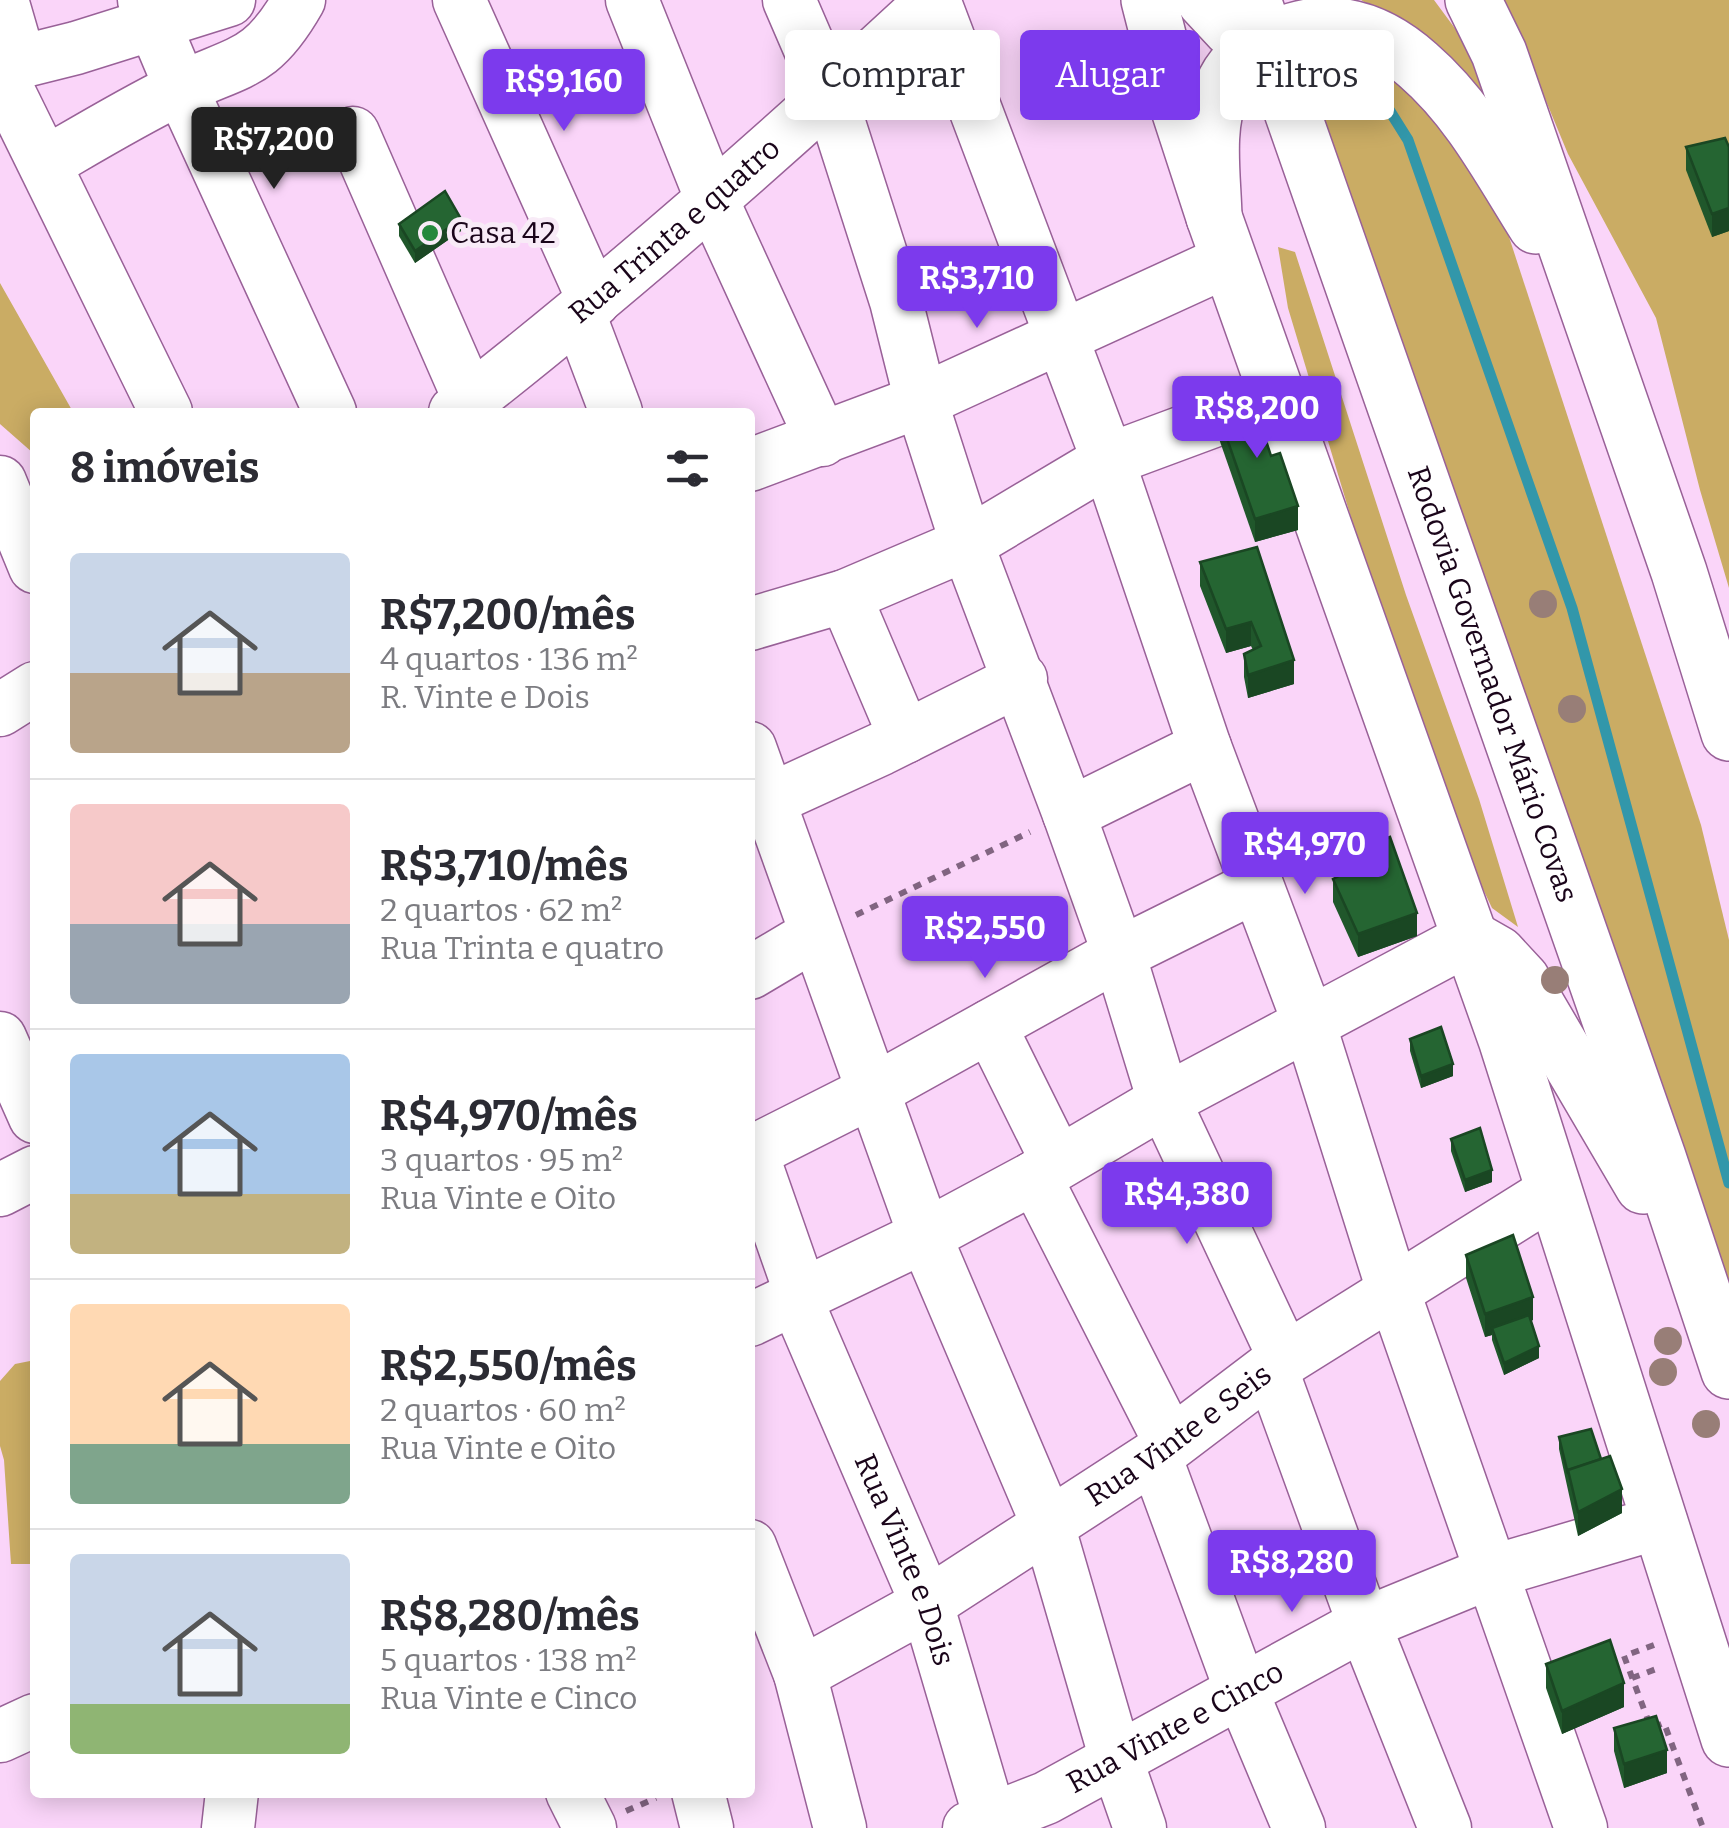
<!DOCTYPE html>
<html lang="pt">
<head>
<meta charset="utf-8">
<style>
	:root { --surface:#fff; --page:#f7f7f7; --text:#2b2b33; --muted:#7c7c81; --line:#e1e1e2; --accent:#7c3aed }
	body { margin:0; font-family:Bitter,serif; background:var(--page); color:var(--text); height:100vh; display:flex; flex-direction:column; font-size:38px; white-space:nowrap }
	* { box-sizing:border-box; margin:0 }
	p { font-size:32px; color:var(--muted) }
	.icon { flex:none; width:55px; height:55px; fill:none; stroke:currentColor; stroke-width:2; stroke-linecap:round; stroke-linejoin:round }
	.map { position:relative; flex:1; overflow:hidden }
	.side { position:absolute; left:30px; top:408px; width:725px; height:1390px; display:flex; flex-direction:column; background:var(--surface); border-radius:10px; box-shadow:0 5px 25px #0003 }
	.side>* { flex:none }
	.hud { position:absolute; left:785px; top:30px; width:792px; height:90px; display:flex; gap:20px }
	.price { position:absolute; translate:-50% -85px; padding:0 22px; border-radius:10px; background:var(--accent); color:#fff; font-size:32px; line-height:65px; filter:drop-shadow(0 2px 5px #0008) }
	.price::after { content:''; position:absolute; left:50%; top:60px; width:30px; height:22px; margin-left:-15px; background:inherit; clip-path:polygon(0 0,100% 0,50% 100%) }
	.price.active { background:#222; color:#fff }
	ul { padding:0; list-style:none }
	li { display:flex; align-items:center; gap:30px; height:250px; padding:0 40px }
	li+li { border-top:2px solid var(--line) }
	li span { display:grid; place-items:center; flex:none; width:280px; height:200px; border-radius:10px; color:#555 }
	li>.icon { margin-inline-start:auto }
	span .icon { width:120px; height:120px; fill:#fffc; stroke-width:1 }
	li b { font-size:42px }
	h2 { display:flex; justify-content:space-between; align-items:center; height:120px; padding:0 40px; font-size:42px }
	.pill { padding:0 35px; border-radius:10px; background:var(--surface); box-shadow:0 5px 25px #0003; font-size:35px; line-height:90px }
	.pill.active { background:var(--accent); color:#fff }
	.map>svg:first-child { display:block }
</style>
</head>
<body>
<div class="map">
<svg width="1729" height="1828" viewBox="0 0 1729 1828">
	<rect width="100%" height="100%" fill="#fad5f9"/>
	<!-- green -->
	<g fill="#caac64">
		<path d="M 1361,0 L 1434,0 L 1482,65 L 1526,189 L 1397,22 Z"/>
		<path d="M 1496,0 L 1729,0 L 1729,588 L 1700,490 L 1656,318 L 1568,154 L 1517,31 Z"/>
		<path d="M 1327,41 L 1404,81 L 1495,194 L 1701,825 L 1729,940 L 1729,1317 L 1297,56 Z"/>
		<path d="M 1278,247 L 1295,252 L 1406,595 L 1479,799 L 1518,927 L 1492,908 L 1464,849 L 1395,664 L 1288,308 Z"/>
		<path d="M 0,283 L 73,412 L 35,412 L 33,453 L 0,424 Z"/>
		<path d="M 35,1360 L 35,1564 L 11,1564 L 4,1460 L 0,1446 L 0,1381 L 15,1364 Z"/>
	</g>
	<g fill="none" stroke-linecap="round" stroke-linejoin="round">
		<!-- stream -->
		<path stroke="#3297aa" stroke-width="11" d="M 1351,49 L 1408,140 L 1572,608 L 1729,1183"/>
		<!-- minor casing -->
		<g stroke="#996198" stroke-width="55">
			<g id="minor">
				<path d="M 2,0 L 20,62"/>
				<path d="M 144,0 L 181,88 L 330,412"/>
				<path d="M 459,0 L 594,301"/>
				<path d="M 632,0 L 712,200 L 822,440"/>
				<path d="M 789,0 L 830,95 L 896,301 L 921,401 L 967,544 L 1069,814 L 1119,954 L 1164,1101 L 1285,1359"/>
				<path d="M 934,0 L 1108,460 L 1205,747 L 1309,1023 L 1393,1290 L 1581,1828"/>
				<path d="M 0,62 L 20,62 L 76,48 L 229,0"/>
				<path d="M 0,74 L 166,412"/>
				<path d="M 353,133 L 475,412"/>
				<path d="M 46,163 C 89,138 132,112 177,90 C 239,60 261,67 299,0"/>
				<path d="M 579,314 L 616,412"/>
				<path id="s1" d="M 455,412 C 621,283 779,143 933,0"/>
				<path d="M 750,465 L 921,401 L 1229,260"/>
				<path d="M 0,482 L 35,567"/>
				<path d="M 845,596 L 905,737"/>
				<path d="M 750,624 L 845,596 L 967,544 L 1108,460 L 1278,397"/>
				<path d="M 0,710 L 35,688"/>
				<path d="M 750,748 L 925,1236 L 1048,1525 L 1116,1759 L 1140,1828"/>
				<path d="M 750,809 L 881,749 L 1021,679"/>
				<path d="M 1069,814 L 1205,747"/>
				<path d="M 750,973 L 814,935"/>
				<path d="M 990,1026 L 1058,1163"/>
				<path d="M 0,1038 L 35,1117"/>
				<path d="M 750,1148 L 801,1294"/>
				<path d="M 750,1153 L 871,1092 L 1119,954 L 1256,886"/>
				<path d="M 1035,1177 L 1170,1442"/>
				<path d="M 0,1190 L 35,1172"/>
				<path id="s2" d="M 795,1297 L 927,1604 L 993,1828"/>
				<path d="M 750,1320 L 925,1236 L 1035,1177 L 1164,1101 L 1470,938"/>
				<path d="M 1271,1368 L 1364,1624 L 1445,1828"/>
				<path d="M 1155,1456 L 1241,1690 L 1299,1828"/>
				<path d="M 750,1546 L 800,1674 L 840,1828"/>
				<path id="s3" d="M 800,1674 L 927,1604 L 1155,1456 L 1271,1368 L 1554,1191"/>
				<path d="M 0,1736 L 35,1720"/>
				<path d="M 572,1792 L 590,1828"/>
				<path d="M 698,1792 L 707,1828"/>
				<path d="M 228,1828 L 232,1792"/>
				<path id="s4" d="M 969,1828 L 1046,1798 L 1364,1624 L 1491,1572 L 1661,1522"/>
			</g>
		</g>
		<!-- major casing -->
		<g stroke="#996198" stroke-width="58">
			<path id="major" d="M 1149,0 L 1170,82 L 1214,217 L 1506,1039 L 1729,1739"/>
		</g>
		<!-- highway casing -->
		<g stroke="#996198" stroke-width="58">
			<g id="highway">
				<path d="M 1204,0 L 1231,29 L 1268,41"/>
				<path id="s5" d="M 1253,0 L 1658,1157 L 1729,1371"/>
				<path d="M 1473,0 L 1499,53 L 1679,572 L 1729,733"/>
				<path d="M 1214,217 C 1213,175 1205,128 1222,88 C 1230,67 1245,55 1263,44 C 1318,12 1371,23 1418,65 C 1469,109 1500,169 1536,226"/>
				<path d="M 1470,938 L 1498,954 L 1522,980 L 1643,1186"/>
			</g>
		</g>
		<!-- path -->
		<g stroke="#816581" stroke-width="6" stroke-dasharray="8 8" stroke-linecap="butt">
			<path d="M 856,915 L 1030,832"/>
			<path d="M 1654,1645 L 1624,1656 L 1651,1728 L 1664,1723 L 1703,1828"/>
			<path d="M 1632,1678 L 1659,1668"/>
			<path d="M 626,1811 L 656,1798"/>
		</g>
		<!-- minor -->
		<use href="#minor" stroke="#fff" stroke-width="52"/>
		<!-- major -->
		<use href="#major" stroke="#fff" stroke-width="55"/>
		<!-- highway -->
		<use href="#highway" stroke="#fff" stroke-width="55"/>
	</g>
	<!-- trees -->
	<g fill="#987e77">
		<circle cx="1543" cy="604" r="14"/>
		<circle cx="1572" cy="709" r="14"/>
		<circle cx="1555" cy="980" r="14"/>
		<circle cx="1668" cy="1341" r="14"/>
		<circle cx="1663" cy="1372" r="14"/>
		<circle cx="1706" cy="1424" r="14"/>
	</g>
	<!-- wall -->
	<g fill="#20572b">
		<path d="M 1686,147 L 1729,147 L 1729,231 L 1712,237 L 1686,170 Z"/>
		<path d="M 399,224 L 461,231 L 415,263 L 399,236 Z"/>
		<path d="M 1217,410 L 1271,456 L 1298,530 L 1255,542 L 1217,433 Z"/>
		<path d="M 1257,547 L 1294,684 L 1248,698 L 1244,677 L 1244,654 L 1253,650 L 1251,646 L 1226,653 L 1200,586 L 1200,562 Z"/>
		<path d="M 1333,879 L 1417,936 L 1358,957 L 1333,902 Z"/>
		<path d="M 1410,1039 L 1453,1076 L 1421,1088 L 1410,1051 Z"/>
		<path d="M 1451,1139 L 1492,1182 L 1465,1192 L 1451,1151 Z"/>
		<path d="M 1466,1255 L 1533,1320 L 1531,1321 L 1539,1358 L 1504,1375 L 1492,1340 L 1492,1335 L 1485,1337 L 1466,1278 Z"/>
		<path d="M 1559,1437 L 1601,1459 L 1622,1513 L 1578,1536 L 1559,1449 Z"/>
		<path d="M 1546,1664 L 1624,1707 L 1562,1734 L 1546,1688 Z"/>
		<path d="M 1614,1728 L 1667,1773 L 1624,1788 L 1614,1751 Z"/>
	</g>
	<!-- shaded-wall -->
	<g fill="#1a4723">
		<path d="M 1729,208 L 1729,231 L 1712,237 L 1712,214 Z"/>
		<path d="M 461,219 L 461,231 L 415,263 L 415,251 Z"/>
		<path d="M 1298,506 L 1298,530 L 1255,542 L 1255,519 Z"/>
		<path d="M 1251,622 L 1251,646 L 1226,653 L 1226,629 Z"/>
		<path d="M 1294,660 L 1294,684 L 1248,698 L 1248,675 Z"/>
		<path d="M 1417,913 L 1417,936 L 1358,957 L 1358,934 Z"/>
		<path d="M 1453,1064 L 1453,1076 L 1421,1088 L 1421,1076 Z"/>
		<path d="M 1492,1170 L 1492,1182 L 1465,1192 L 1465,1180 Z"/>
		<path d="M 1533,1297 L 1533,1320 L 1494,1334 L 1492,1328 L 1492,1335 L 1485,1337 L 1485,1314 Z"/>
		<path d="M 1539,1346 L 1539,1358 L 1504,1375 L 1504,1363 Z"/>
		<path d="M 1622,1489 L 1622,1513 L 1578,1536 L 1578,1512 Z"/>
		<path d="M 1624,1683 L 1624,1707 L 1562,1734 L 1562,1711 Z"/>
		<path d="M 1667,1750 L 1667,1773 L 1624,1788 L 1624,1764 Z"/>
	</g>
	<!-- building -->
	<g fill="#256532" stroke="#1a4723" stroke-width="2.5">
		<path d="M 1725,138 L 1729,147 L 1729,208 L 1712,214 L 1686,147 Z"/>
		<path d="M 445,191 L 461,219 L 415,251 L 399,224 Z"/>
		<path d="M 1252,398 L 1271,456 L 1280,453 L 1298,506 L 1255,519 L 1217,410 Z"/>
		<path d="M 1257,547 L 1294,660 L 1248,675 L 1244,654 L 1261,646 L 1251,622 L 1226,629 L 1200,562 Z"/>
		<path d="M 1390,837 L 1417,913 L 1358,934 L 1333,879 L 1359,866 L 1360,849 Z"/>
		<path d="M 1441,1027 L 1453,1064 L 1421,1076 L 1410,1039 Z"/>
		<path d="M 1480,1128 L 1492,1170 L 1465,1180 L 1451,1139 Z"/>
		<path d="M 1513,1235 L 1533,1297 L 1485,1314 L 1466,1255 Z"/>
		<path d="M 1529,1315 L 1539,1346 L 1504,1363 L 1492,1328 Z"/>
		<path d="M 1591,1429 L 1601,1459 L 1568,1470 L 1568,1474 L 1559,1437 Z"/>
		<path d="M 1610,1456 L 1622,1489 L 1578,1512 L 1568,1470 Z"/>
		<path d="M 1610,1640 L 1624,1683 L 1562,1711 L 1546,1664 Z"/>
		<path d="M 1656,1716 L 1667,1750 L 1624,1764 L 1614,1728 Z"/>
	</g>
	<!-- markers -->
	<circle fill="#24883c" stroke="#f8ebf7" stroke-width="4" cx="430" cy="233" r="10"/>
	<g text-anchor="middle" stroke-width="10" stroke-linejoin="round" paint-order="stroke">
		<!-- street labels -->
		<g font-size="30" fill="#1a051a" stroke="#f8ebf7">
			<text dy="10" stroke="none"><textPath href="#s1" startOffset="285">Rua Trinta e quatro</textPath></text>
			<text dy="10" stroke="none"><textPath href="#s5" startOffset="725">Rodovia Governador Mário Covas</textPath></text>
			<text dy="10" stroke="none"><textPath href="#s3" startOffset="448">Rua Vinte e Seis</textPath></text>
			<text dy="10" stroke="none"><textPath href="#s2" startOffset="285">Rua Vinte e Dois</textPath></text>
			<text dy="10" stroke="none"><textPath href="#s4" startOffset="230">Rua Vinte e Cinco</textPath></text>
		</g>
		<!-- poi labels -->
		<g font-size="30" fill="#1a051a" stroke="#f8ebf7" text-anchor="start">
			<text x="450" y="243">Casa 42</text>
		</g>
	</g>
</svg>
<b class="price" style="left:564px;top:134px">R$9,160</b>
<b class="price active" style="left:274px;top:192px">R$7,200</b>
<b class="price" style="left:977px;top:331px">R$3,710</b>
<b class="price" style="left:1257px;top:461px">R$8,200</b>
<b class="price" style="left:1305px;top:897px">R$4,970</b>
<b class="price" style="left:985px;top:981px">R$2,550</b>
<b class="price" style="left:1187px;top:1247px">R$4,380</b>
<b class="price" style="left:1292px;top:1615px">R$8,280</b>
<div class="hud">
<a class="pill">Comprar</a>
<a class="pill active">Alugar</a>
<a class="pill">Filtros</a>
</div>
<section class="side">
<h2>8 imóveis<svg class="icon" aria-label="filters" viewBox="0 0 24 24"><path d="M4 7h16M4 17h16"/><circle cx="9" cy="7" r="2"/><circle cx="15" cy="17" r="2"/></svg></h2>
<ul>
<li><span style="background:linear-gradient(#c9d6e8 60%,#b9a48a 0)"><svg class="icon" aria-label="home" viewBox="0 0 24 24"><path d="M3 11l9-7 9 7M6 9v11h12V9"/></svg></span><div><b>R$7,200/mês</b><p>4 quartos · 136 m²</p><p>R. Vinte e Dois</p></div></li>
<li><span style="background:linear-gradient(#f6c9c9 60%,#9aa5b1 0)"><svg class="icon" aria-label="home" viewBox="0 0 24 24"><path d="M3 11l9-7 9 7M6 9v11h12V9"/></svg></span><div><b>R$3,710/mês</b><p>2 quartos · 62 m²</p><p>Rua Trinta e quatro</p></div></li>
<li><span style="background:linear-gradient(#a9c7e8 70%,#c2b280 0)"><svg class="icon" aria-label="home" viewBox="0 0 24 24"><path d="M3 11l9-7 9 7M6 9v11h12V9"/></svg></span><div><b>R$4,970/mês</b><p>3 quartos · 95 m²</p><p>Rua Vinte e Oito</p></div></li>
<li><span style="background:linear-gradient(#ffd9b3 70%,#7fa58c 0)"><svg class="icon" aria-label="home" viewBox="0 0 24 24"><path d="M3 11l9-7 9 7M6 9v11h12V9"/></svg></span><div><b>R$2,550/mês</b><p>2 quartos · 60 m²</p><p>Rua Vinte e Oito</p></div></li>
<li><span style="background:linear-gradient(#c9d6e8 75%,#8fb573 0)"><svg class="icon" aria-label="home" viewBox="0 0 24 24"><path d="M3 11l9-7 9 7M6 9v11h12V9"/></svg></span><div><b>R$8,280/mês</b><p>5 quartos · 138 m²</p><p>Rua Vinte e Cinco</p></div></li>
</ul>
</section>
</div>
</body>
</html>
